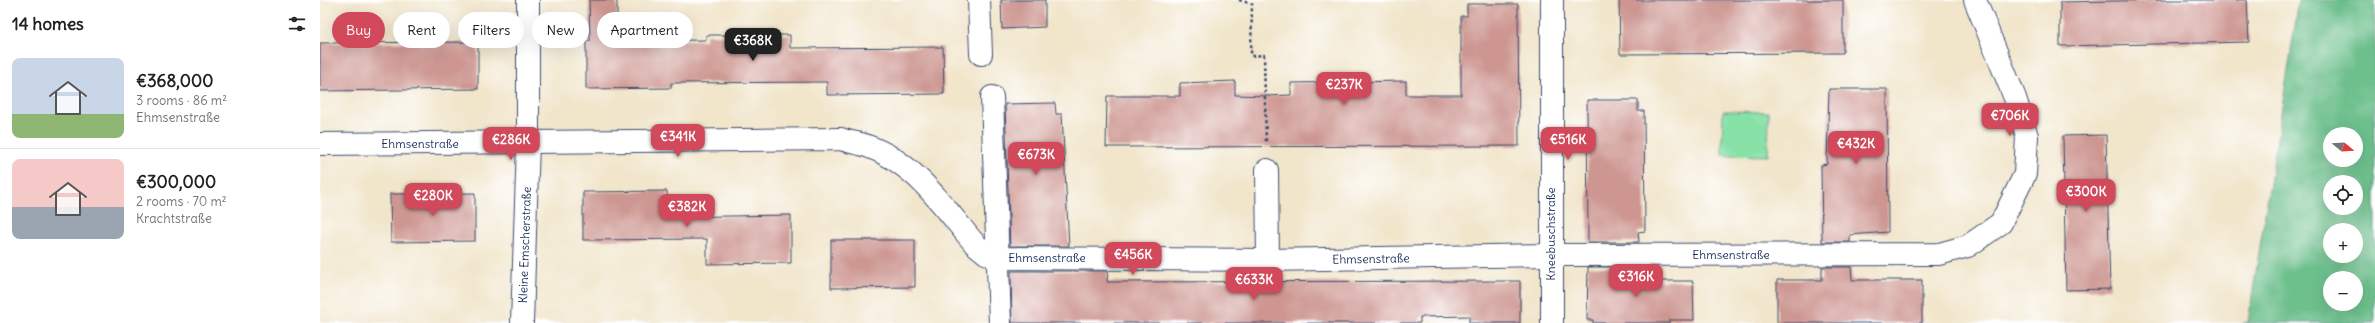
<!DOCTYPE html>
<html lang="en">
<head>
<meta charset="utf-8">
<style>
	:root { --surface:#fff; --page:#f6f6f6; --text:#202124; --muted:#757577; --line:#e0e0e0; --accent:#d1495b }
	body { margin:0; font-family:Delius,sans-serif; background:var(--page); color:var(--text); height:100vh; display:flex; flex-direction:column; font-size:15px; white-space:nowrap }
	* { box-sizing:border-box; margin:0 }
	p { font-size:13px; color:var(--muted) }
	.icon { flex:none; width:22px; height:22px; fill:none; stroke:currentColor; stroke-width:2; stroke-linecap:round; stroke-linejoin:round }
	.map { position:relative; flex:1; overflow:hidden }
	.panel { display:flex; flex-direction:column; background:var(--surface); width:320px }
	.panel>* { flex:none }
	.top-card { position:absolute; left:12px; top:12px; width:380px; height:36px; display:flex; gap:8px }
	.needle { width:26px; rotate:108deg }
	.tools { position:absolute; left:2003px; top:127px; display:grid; gap:8px }
	.tools a { display:grid; place-items:center; width:40px; height:40px; border-radius:50%; background:var(--surface); box-shadow:0 4px 16px #0002; font-size:20px }
	.price { position:absolute; translate:-50% -34px; padding:0 9px; border-radius:8px; background:var(--accent); color:#fff; font-size:13px; line-height:26px; filter:drop-shadow(0 1px 2px #0008) }
	.price::after { content:''; position:absolute; left:50%; top:24px; width:12px; height:9px; margin-left:-6px; background:inherit; clip-path:polygon(0 0,100% 0,50% 100%) }
	.price.on { background:#222; color:#fff }
	ul { padding:0; list-style:none }
	li { display:flex; align-items:center; gap:12px; height:100px; padding:0 12px }
	li+li { border-top:1px solid var(--line) }
	li span { display:grid; place-items:center; flex:none; width:112px; height:80px; border-radius:8px; color:#555 }
	li>.icon { margin-inline-start:auto }
	span .icon { width:48px; height:48px; fill:#fffc; stroke-width:1 }
	li b { font-size:17px }
	h2 { display:flex; justify-content:space-between; align-items:center; height:48px; padding:0 12px; font-size:17px }
	.chip { padding:0 14px; border-radius:18px; background:var(--surface); box-shadow:0 4px 16px #0002; font-size:14px; line-height:36px }
	.chip.on { background:var(--accent); color:#fff }
	main { display:flex; flex:1; min-height:0 }
	.map>svg:first-child { display:block }
</style>
</head>
<body>
<main>
<section class="panel">
<h2>14 homes<svg class="icon" aria-label="filters" viewBox="0 0 24 24"><path d="M4 7h16M4 17h16"/><circle cx="9" cy="7" r="2"/><circle cx="15" cy="17" r="2"/></svg></h2>
<ul>
<li><span style="background:linear-gradient(#c9d6e8 70%,#8fb573 0)"><svg class="icon" aria-label="home" viewBox="0 0 24 24"><path d="M3 11l9-7 9 7M6 9v11h12V9"/></svg></span><div><b>€368,000</b><p>3 rooms · 86 m²</p><p>Ehmsenstraße</p></div></li>
<li><span style="background:linear-gradient(#f6c9c9 60%,#9aa5b1 0)"><svg class="icon" aria-label="home" viewBox="0 0 24 24"><path d="M3 11l9-7 9 7M6 9v11h12V9"/></svg></span><div><b>€300,000</b><p>2 rooms · 70 m²</p><p>Krachtstraße</p></div></li>
</ul>
</section>
<div class="map">
<svg width="2055" height="323" viewBox="0 0 2055 323">
	<rect width="100%" height="100%" fill="#fff"/>
	<filter id="ink" filterUnits="userSpaceOnUse"><feTurbulence type="fractalNoise" baseFrequency=".025" numOctaves="2"/><feDisplacementMap in="SourceGraphic" scale="8" xChannelSelector="R" yChannelSelector="G"/><feConvolveMatrix kernelMatrix="1 2 1 2 8 2 1 2 1" color-interpolation-filters="sRGB"/></filter>
	<filter id="wash" filterUnits="userSpaceOnUse"><feTurbulence type="fractalNoise" baseFrequency=".012" numOctaves="4" result="noise"/><feDisplacementMap in="SourceGraphic" scale="16" xChannelSelector="R" yChannelSelector="G"/><feGaussianBlur stdDeviation="0.9" result="paint"/><feColorMatrix in="noise" values="0 0 0 0 0 0 0 0 0 0 0 0 0 0 0 0 0 1.4 0 .05"/><feComposite in="paint" operator="in"/></filter>
	<g filter="url(#wash)">
		<rect width="100%" height="100%" fill="#f1e5ca"/>
		<!-- green -->
		<path fill="#87e1a7" stroke="#518882" d="M 1403,111 L 1449,112 L 1448,156 L 1402,155 Z"/>
		<!-- forest -->
		<path fill="#6dbf8c" stroke="#447775" fill-rule="evenodd" d="M 1979,0 L 2055,0 L 2055,323 L 1923,323 L 1928,322 ZM 2010,134 L 2036,134 L 2036,160 L 2010,160 ZM 2010,182 L 2036,182 L 2036,208 L 2010,208 ZM 2010,230 L 2036,230 L 2036,256 L 2010,256 ZM 2010,278 L 2036,278 L 2036,304 L 2010,304 Z"/>
		<g id="blocks">
			<!-- building -->
			<g fill="#cd9691">
				<path d="M 269,0 L 297,0 L 297,41 L 386,40 L 386,35 L 470,35 L 470,48 L 623,47 L 624,94 L 507,95 L 507,82 L 351,83 L 351,88 L 266,89 L 266,41 L 270,41 Z"/>
				<path d="M 681,0 L 725,0 L 725,27 L 682,29 Z"/>
				<path d="M 1299,0 L 1523,0 L 1523,53 L 1300,54 Z"/>
				<path d="M 1851,0 L 1927,0 L 1929,42 L 1740,46 L 1740,2 Z"/>
				<path d="M 1147,4 L 1198,4 L 1199,146 L 786,147 L 787,96 L 860,96 L 860,83 L 915,81 L 915,95 L 947,96 L 971,95 L 971,83 L 1086,81 L 1086,95 L 1141,95 L 1141,16 L 1147,16 Z"/>
				<path d="M 158,42 L 158,89 L 0,91 L 0,43 Z"/>
				<path d="M 1509,89 L 1567,89 L 1568,232 L 1530,235 L 1530,242 L 1502,242 L 1501,165 L 1507,164 Z"/>
				<path d="M 1267,100 L 1318,100 L 1318,111 L 1324,111 L 1325,231 L 1318,232 L 1319,242 L 1268,242 Z"/>
				<path d="M 735,103 L 736,114 L 742,114 L 749,246 L 690,246 L 685,104 Z"/>
				<path d="M 1786,135 L 1790,289 L 1746,290 L 1743,136 Z"/>
				<path d="M 347,191 L 348,217 L 471,215 L 471,263 L 387,264 L 387,239 L 263,240 L 263,192 Z"/>
				<path d="M 155,193 L 155,241 L 71,242 L 70,194 Z"/>
				<path d="M 511,240 L 595,240 L 595,287 L 511,288 Z"/>
				<path d="M 1268,267 L 1319,267 L 1320,281 L 1373,281 L 1374,320 L 1349,320 L 1349,323 L 1273,323 L 1273,320 L 1267,320 Z"/>
				<path d="M 1502,267 L 1531,267 L 1532,280 L 1602,280 L 1602,323 L 1457,323 L 1457,280 L 1502,280 Z"/>
				<path d="M 691,271 L 788,271 L 787,282 L 1200,281 L 1200,323 L 1149,323 L 1149,316 L 1100,317 L 1100,323 L 692,323 Z"/>
			</g>
		</g>
	</g>
	<g filter="url(#ink)">
		<use href="#blocks" fill-opacity="0" stroke="#3b4a6e" stroke-width="1"/>
		<g fill="none" stroke-linecap="round" stroke-linejoin="round">
			<!-- minor casing -->
			<g stroke="#3b4a6e" stroke-width="24">
				<g id="minor">
					<path d="M 659,0 L 661,54"/>
					<path d="M 1232,0 L 1232,323"/>
					<path d="M 672,97 L 680,323"/>
					<path d="M 0,144 L 521,139 C 529,142 539,143 547,146 C 595,162 624,208 655,244 L 666,253 L 678,258 L 948,260 L 1231,255 L 1619,254 L 1648,246 L 1681,223 L 1705,174 L 1707,136 L 1695,98 L 1655,0"/>
					<path d="M 947,170 L 948,260"/>
					<path d="M 202,323 L 208,143 L 208,0"/>
				</g>
			</g>
			<!-- path -->
			<path stroke="#3b4a6e" stroke-width="2.5" stroke-dasharray="3 3" stroke-linecap="butt" d="M 919,0 L 932,4 L 931,56 L 944,55 L 946,144"/>
			<!-- minor -->
			<use href="#minor" stroke="#fff" stroke-width="22"/>
		</g>
	</g>
	<g text-anchor="middle" stroke-width="3" stroke-linejoin="round" paint-order="stroke">
		<!-- street labels -->
		<g font-size="12" fill="#1b2f5e" stroke="#fff">
			<text x="100" y="148">Ehmsenstraße</text>
			<text transform="translate(1231 234) rotate(-90)" y="4">Kneebuschstraße</text>
			<text transform="translate(205 245) rotate(-88)" y="4">Kleine Emscherstraße</text>
			<text x="1411" y="259">Ehmsenstraße</text>
			<text x="727" y="262">Ehmsenstraße</text>
			<text transform="translate(1051 259) rotate(-1)" y="4">Ehmsenstraße</text>
		</g>
	</g>
</svg>
<div class="tools">
<a><svg class="needle" viewBox="-14 -14 28 28"><path d="M0-13l5 13h-10z" fill="#e53935"/><path d="M0 13l5-13h-10z" fill="#757577"/></svg></a>
<a><svg class="icon" aria-label="locate" viewBox="0 0 24 24"><circle cx="12" cy="12" r="6"/><path d="M12 2v4M12 18v4M2 12h4M18 12h4"/></svg></a>
<a>+</a>
<a>−</a>
</div>
<b class="price on" style="left:433px;top:62px">€368K</b>
<b class="price" style="left:1024px;top:106px">€237K</b>
<b class="price" style="left:1690px;top:137px">€706K</b>
<b class="price" style="left:358px;top:158px">€341K</b>
<b class="price" style="left:191px;top:161px">€286K</b>
<b class="price" style="left:1248px;top:161px">€516K</b>
<b class="price" style="left:1536px;top:165px">€432K</b>
<b class="price" style="left:716px;top:176px">€673K</b>
<b class="price" style="left:1766px;top:213px">€300K</b>
<b class="price" style="left:113px;top:217px">€280K</b>
<b class="price" style="left:367px;top:228px">€382K</b>
<b class="price" style="left:813px;top:276px">€456K</b>
<b class="price" style="left:1316px;top:298px">€316K</b>
<b class="price" style="left:934px;top:301px">€633K</b>
<div class="top-card">
<a class="chip on">Buy</a>
<a class="chip">Rent</a>
<a class="chip">Filters</a>
<a class="chip">New</a>
<a class="chip">Apartment</a>
</div>
</div>
</main>
</body>
</html>
